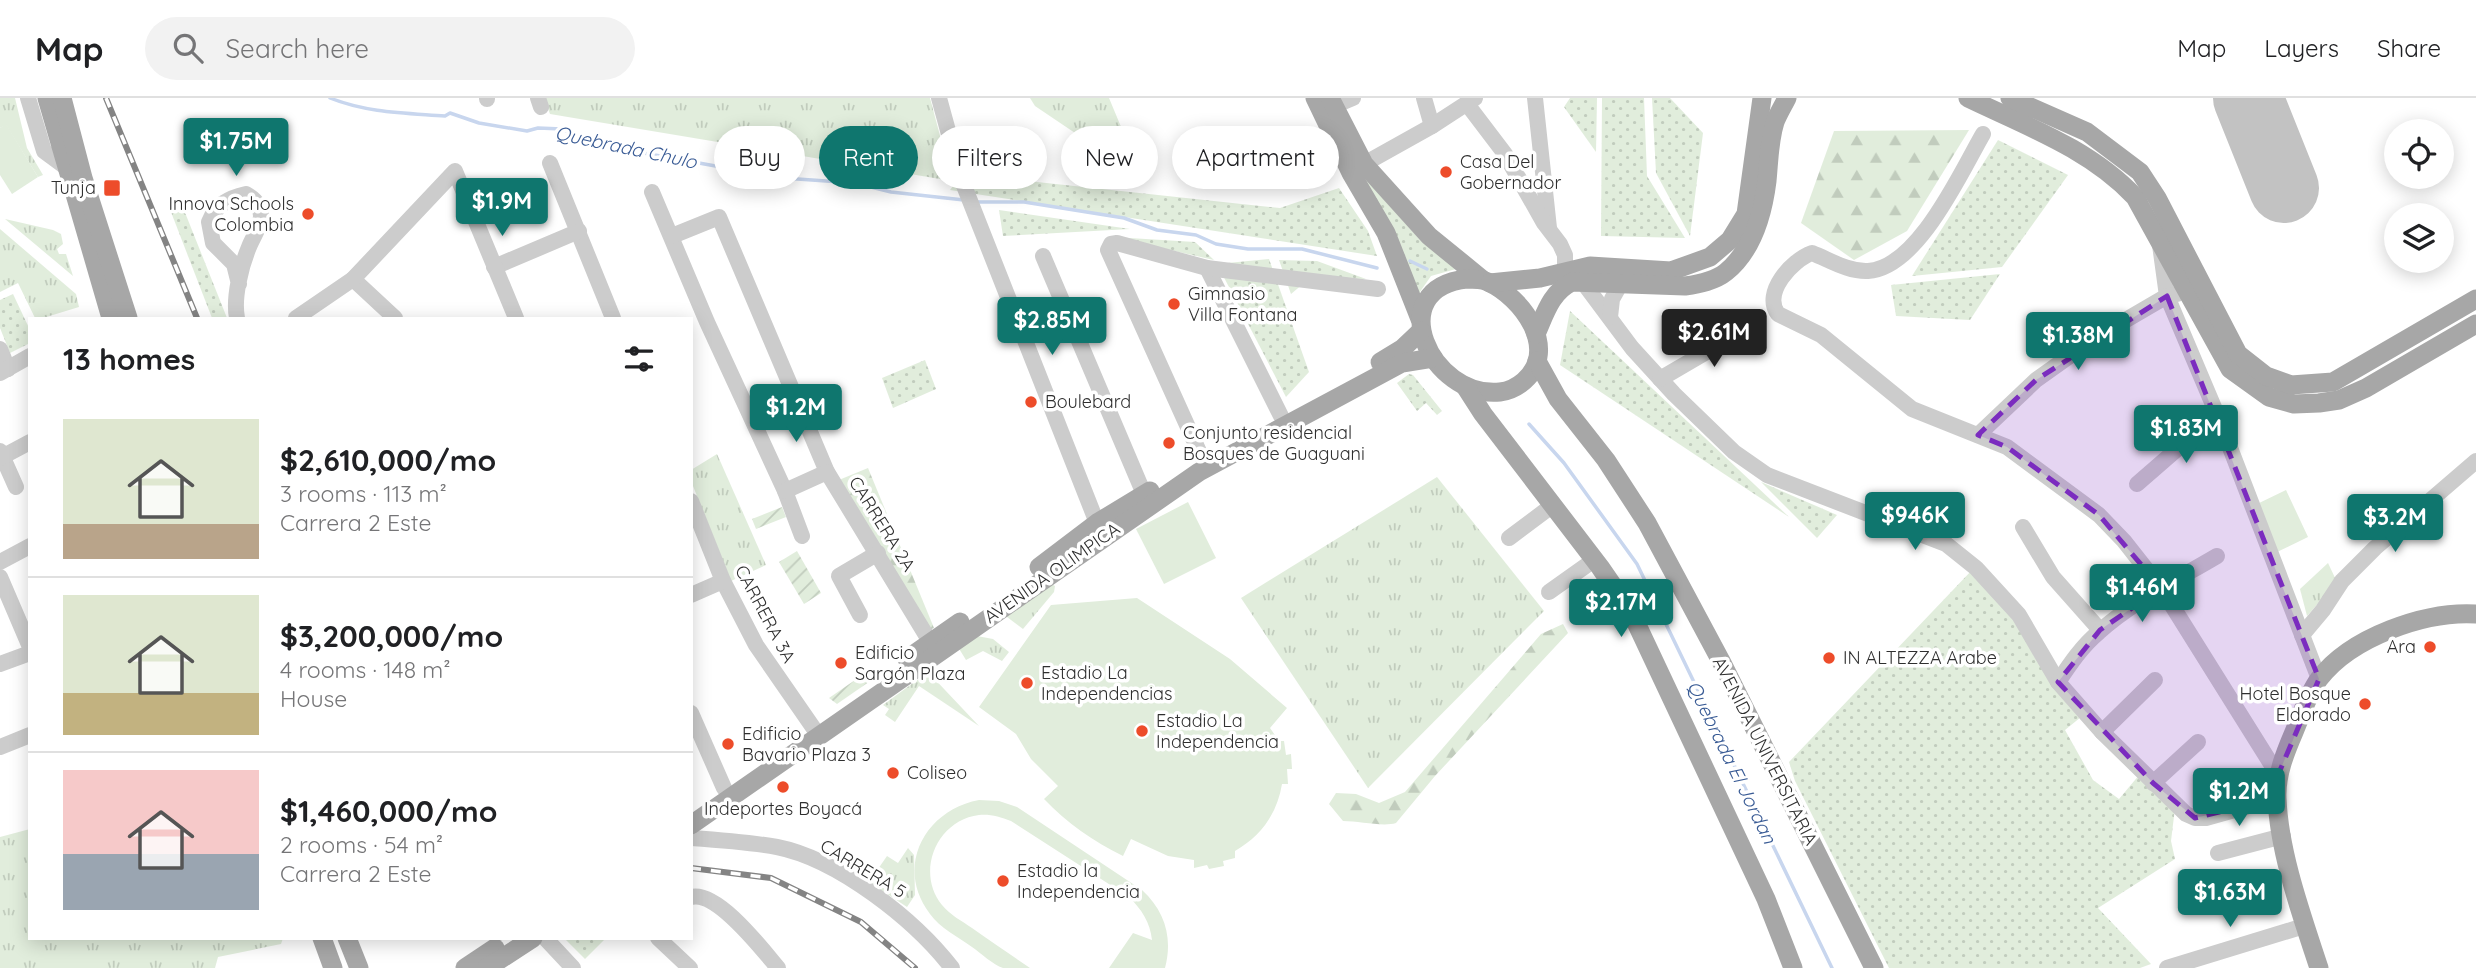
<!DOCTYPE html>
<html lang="en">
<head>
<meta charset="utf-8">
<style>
	:root { --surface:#fff; --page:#f2f2f2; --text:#202124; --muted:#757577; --line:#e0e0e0; --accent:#0f766e }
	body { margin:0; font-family:Quicksand,sans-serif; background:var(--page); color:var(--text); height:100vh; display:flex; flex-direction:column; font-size:26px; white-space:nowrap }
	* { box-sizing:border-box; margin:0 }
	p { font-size:23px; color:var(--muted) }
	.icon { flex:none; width:38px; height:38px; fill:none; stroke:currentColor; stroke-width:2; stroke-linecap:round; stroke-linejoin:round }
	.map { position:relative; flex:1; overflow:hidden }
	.panel { position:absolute; left:28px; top:219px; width:665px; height:623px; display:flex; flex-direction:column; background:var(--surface); border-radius:0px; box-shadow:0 4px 18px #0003 }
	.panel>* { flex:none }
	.guide { position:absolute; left:714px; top:28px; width:665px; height:63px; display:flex; gap:14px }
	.controls { position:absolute; left:2384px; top:21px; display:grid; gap:14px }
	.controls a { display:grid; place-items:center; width:70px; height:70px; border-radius:50%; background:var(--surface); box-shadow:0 4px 18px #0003; font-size:35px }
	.price { position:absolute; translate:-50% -60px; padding:0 16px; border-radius:7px; background:var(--accent); color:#fff; font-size:23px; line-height:46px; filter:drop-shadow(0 2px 4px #0008) }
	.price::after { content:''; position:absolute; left:50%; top:42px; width:21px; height:16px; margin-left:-10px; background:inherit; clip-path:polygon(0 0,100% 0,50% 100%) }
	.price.on { background:#222; color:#fff }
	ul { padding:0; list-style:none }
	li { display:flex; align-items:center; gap:21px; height:175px; padding:0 35px }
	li+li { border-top:2px solid var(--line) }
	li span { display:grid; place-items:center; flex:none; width:196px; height:140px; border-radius:0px; color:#555 }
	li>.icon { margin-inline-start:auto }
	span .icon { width:84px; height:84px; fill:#fffc; stroke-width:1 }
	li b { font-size:30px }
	h2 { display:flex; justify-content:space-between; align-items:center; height:84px; padding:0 35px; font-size:30px }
	.pill { padding:0 24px; border-radius:32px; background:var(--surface); box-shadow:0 4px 18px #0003; font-size:24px; line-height:63px }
	.pill.on { background:var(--accent); color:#fff }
	header { display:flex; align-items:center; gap:42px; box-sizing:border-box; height:98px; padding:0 35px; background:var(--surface); border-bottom:2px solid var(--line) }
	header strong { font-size:33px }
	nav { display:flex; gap:38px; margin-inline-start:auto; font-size:24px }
	.search { width:490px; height:63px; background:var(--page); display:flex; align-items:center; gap:18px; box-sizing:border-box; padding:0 24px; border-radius:38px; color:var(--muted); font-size:26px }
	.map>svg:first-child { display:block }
</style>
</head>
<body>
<header>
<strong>Map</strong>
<div class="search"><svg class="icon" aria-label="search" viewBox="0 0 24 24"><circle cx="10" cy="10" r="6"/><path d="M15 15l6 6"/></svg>Search here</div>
<nav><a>Map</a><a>Layers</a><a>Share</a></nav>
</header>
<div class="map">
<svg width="2476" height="870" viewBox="0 0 2476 870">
	<defs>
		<pattern id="grass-dots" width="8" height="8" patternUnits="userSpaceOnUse" patternTransform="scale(1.75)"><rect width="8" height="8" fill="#e1eddc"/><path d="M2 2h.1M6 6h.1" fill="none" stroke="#c1ccbd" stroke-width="1.8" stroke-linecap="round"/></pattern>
		<pattern id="forest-firs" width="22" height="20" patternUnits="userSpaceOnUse" patternTransform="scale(1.75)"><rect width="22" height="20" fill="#e1eddc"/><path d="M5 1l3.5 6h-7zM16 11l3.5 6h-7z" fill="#c1ccbd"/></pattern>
		<pattern id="park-tufts" width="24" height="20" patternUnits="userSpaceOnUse" patternTransform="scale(1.75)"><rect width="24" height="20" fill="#e1eddc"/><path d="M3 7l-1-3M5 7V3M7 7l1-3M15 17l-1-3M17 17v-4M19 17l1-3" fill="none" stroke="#c1ccbd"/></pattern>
		<pattern id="garden-furrows" width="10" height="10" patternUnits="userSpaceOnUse" patternTransform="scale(1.75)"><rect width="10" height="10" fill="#e1eddc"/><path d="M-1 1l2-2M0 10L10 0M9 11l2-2" fill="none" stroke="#c1ccbd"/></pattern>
	</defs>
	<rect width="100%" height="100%" fill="#fff"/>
	<!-- grass -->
	<g fill="url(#grass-dots)">
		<path d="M 1570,0 L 1597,0 L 1596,54 L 1564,9 Z"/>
		<path d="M 1602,0 L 1644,0 L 1647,78 L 1685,140 L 1601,138 Z"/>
		<path d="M 1652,0 L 1670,0 L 1703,35 L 1690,138 L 1656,75 Z"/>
		<path d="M 1998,42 L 2068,77 L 2002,169 L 1912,178 Z"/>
		<path d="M 962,76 L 1280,110 L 1339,90 L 1368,133 L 1377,158 L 950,92 Z"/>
		<path d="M 1363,78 L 1421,143 L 1456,171 L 1431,178 L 1415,201 Z"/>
		<path d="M 182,107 L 227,220 L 212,220 L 171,114 Z"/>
		<path d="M 999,112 L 1130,131 L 1003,138 Z"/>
		<path d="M 1113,139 L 1195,144 L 1214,162 Z"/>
		<path d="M 1269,161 L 1309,274 L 1286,299 L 1217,166 Z"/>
		<path d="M 1279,162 L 1317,163 L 1366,181 L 1310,180 L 1291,196 Z"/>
		<path d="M 2000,176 L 1970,222 L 1896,218 L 1891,187 Z"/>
		<path d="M 13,196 L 30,232 L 30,245 L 10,255 L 0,230 L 0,202 Z"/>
		<path d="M 1570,213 L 1789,419 L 1560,267 Z"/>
		<path d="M 925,262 L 936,291 L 893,310 L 882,280 Z"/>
		<path d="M 1409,276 L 1413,277 L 1442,313 L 1437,317 L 1426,305 L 1417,313 L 1397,285 Z"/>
		<path d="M 1761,384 L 1837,417 L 1817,440 Z"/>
		<path d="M 1973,471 L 2012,514 L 2081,619 L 2065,632 L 2093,682 L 2119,701 L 2140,676 L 2175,710 L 2171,743 L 2175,761 L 2098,810 L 2151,866 L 2140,870 L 1889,870 L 1795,683 L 1789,664 Z"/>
		<path d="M 564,840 L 606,840 L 585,861 Z"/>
	</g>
	<!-- forest -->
	<g fill="url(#forest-firs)">
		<path d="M 1969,32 L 1907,133 L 1854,162 L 1801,125 L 1834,33 Z"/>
		<path d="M 868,370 L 934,530 L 929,532 L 834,384 Z"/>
		<path d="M 1563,526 L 1568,535 L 1435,678 L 1396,725 C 1383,729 1359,723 1343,723 L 1329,706 L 1336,695 L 1356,696 L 1379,705 L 1405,694 L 1541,536 Z"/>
	</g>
	<!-- park -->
	<g fill="url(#park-tufts)">
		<path d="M 0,0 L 15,0 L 27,50 L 43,77 L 38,79 L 6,27 L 0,30 Z"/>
		<path d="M 544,0 L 930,0 L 952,83 L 550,16 Z"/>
		<path d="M 1030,0 L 1109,0 L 1139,72 L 1081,70 L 1078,37 L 1035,8 Z"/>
		<path d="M 5,121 L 53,132 L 61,136 L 63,146 L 57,151 L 59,156 L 66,156 L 73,178 Z"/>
		<path d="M 0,131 L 76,196 L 79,209 L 43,220 L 35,220 L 18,185 L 0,194 Z"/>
		<path d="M 717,356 L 766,467 L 731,483 L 691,383 L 691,372 Z"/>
		<path d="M 1437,379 L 1544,513 L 1368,690 L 1241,500 Z"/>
		<path d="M 2328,465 L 2337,484 L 2307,518 L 2300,491 Z"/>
		<path d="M 1050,485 L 1055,488 L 1054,494 L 1023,531 L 1003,516 Z"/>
		<path d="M 977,538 L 993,541 L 1009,554 L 1002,563 L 983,553 L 966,562 L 958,549 Z"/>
		<path d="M 928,574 L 979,628 L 919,588 L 895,624 L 885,617 L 889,611 L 883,607 Z"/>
		<path d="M 30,731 L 30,840 L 283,840 L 281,846 L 218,859 L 215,870 L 0,870 L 0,739 Z"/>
		<path d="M 908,750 L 914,757 L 915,797 L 907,809 L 869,784 L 887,758 L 898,765 Z"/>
	</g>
	<!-- garden -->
	<g fill="url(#garden-furrows)">
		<path d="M 782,409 L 786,419 L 756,431 L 752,421 Z"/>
		<path d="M 797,453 L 821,495 L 804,506 L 779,464 Z"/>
		<path d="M 871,571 L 876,579 L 837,606 L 829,600 Z"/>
	</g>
	<!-- pitch -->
	<g fill="#e1eddc">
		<path d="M 6,26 L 38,79 L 12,96 L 0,77 L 0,30 Z"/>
		<path d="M 2286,392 L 2308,439 L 2277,454 L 2255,407 Z"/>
		<path d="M 1188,404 L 1216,460 L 1164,486 L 1136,431 Z"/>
		<path d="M 1137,500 L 1230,561 L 1287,610 L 1270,630 L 1279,643 L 1284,643 L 1286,657 L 1291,656 L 1292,671 L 1287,671 L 1288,686 L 1282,686 C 1277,716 1261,738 1235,753 L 1235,760 L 1223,763 L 1224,768 L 1209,771 L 1207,767 L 1194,770 L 1194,762 L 1168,758 L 1131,741 L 1123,758 C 1093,743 1067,725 1044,701 L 1058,688 L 1031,661 L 1016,636 L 979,609 L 1051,507 Z"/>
		<path d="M 979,702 L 999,703 L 1017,709 L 1142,792 C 1165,813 1173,840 1165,870 L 1109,870 L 1133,835 L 1152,842 C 1150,824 1142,812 1129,799 L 1011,723 C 1000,719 991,716 979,717 C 937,722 915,774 942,807 C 950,817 962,823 972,830 C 992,844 1011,857 1030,870 C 1022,870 1011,870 1003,870 C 993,867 981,855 972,849 C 958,839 940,830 930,816 C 894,769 925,712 979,702 Z"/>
		<path d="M 85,848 L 98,870 L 66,870 L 62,862 Z"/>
	</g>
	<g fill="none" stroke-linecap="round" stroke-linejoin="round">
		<!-- stream -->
		<g stroke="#c8d6ee" stroke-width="3.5">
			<path d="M 330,0 C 367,15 406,15 445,18 L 450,15 L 479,25 L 527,33 L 538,30 L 562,31 L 605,48 L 721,69 L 745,70 L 783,80 L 855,85 L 891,94 L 964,102"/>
			<path d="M 975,104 L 1024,104 L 1124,120 L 1157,132 L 1196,137 L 1216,146 L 1248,151 L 1302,151 L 1377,170"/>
			<path d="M 1410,163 L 1427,171"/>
			<path d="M 1529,326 L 1564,365 L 1637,466 L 1832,870"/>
		</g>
		<!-- runway -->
		<path stroke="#c2c2c2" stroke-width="70" d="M 2248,0 L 2284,90"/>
		<!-- minor -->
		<g stroke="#ccc" stroke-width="16">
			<path d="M 28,0 L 44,53 L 67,70"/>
			<path d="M 487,0 L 487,1"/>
			<path d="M 538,0 L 541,9"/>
			<path d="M 939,0 L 961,80 L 1097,425"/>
			<path d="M 1424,0 L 1432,28"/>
			<path d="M 1535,0 L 1549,130"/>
			<path d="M 1467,6 L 1505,56 L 1544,125 L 1560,146 L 1565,157 L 1565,174"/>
			<path d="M 1334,8 L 1353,0"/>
			<path d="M 1983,36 C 1961,74 1918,170 1868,173 C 1848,174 1830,162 1812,155 C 1792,162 1762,195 1778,216 L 1821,237 L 1912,311 L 2007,349 L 2099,417 L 2124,443 L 2161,490 L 2278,677"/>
			<path d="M 550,65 L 613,220"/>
			<path d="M 1364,66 L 1432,28 L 1475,0"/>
			<path d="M 652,94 L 707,224 L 785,393 L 802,438"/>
			<path d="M 672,138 L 719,119 L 827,374 L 937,555"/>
			<path d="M 2160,147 L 2167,198 L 2219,321 L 2319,581"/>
			<path d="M 1043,158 L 1144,396"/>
			<path d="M 494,169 L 579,133"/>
			<path d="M 1207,170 L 1281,318"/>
			<path d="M 353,181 L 395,220"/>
			<path d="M 1582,183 L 1632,250 L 1674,296 L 1734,354 L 1767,377 L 1946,446 L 1976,470 L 2019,517 L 2058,584 L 2102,634 L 2186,716 L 2195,720 L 2206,720 L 2277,700"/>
			<path d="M 1610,219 L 1612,201 L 1621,185"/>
			<path d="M 237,220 C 233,200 241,168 249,149 C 253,139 261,128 261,118 C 261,107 255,101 246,96 C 228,100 216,107 209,124 L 213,145 L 234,166 L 239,186"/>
			<path d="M 296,220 L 353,181 L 455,73 L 516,220"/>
			<path d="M 0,251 L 8,271"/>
			<path d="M 0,275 L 30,258"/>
			<path d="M 1660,281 L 1749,229"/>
			<path d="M 1978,337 L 2036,282 L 2095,240 L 2167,198 L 2177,196"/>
			<path d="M 0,353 L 16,389"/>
			<path d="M 1201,358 L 1108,152 L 1111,146 L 1117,145 L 1207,170 L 1378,191"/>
			<path d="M 0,360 L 30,344"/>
			<path d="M 2137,386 L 2206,326 L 2219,321"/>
			<path d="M 785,393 L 827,374"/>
			<path d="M 691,403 L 723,483 L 756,547 L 819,638"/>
			<path d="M 2023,429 L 2053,479 L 2100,532"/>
			<path d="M 1509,440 L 1553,407"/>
			<path d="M 0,464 L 30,448"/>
			<path d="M 0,479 L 30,549"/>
			<path d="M 1549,494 L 1594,462"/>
			<path d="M 691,497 L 723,483"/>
			<path d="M 860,517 L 839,478 L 878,455"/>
			<path d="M 2302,537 L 2323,512 L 2342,483 L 2375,450 L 2476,363"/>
			<path d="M 0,566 L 30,555"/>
			<path d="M 2058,584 C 2070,566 2082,548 2099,534 C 2130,505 2180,480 2217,458"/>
			<path d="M 691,615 L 724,690"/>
			<path d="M 2102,634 L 2155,582"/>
			<path d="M 0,649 L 30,637"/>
			<path d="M 2153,685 L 2198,644"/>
			<path d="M 691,740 C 720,742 749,744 777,749 C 838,761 915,822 952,870"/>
			<path d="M 2218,755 L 2283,738"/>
			<path d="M 691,799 C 717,792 762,851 778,870"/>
			<path d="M 545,840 L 573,870"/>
			<path d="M 658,840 L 690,870"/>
			<path d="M 2167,870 L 2304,828"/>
		</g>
		<!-- major -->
		<g stroke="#a7a7a7" stroke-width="19">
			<path d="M 47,0 L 111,220"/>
			<path d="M 62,0 L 83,80 L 128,220"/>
			<path d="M 1315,0 L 1351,75 L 1386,135 L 1420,221"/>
			<path d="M 1330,0 L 1364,66 L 1429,138 L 1483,182"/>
			<path d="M 1968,0 C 2026,28 2090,51 2135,99 L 2230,271 L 2269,299 L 2294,306 L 2319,305 L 2339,302 L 2366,290 L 2476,226"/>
			<path d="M 2010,0 L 2087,34 L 2140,74 L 2157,100 L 2238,256 L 2266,278 L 2291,287 L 2333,284 L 2476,201"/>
			<path d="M 1467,181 C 1474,181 1482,181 1488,184 C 1522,199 1560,251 1524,283 C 1517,289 1509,293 1500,294 C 1430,301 1381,190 1467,181 Z"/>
			<path d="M 1490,185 L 1540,180 L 1590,168 L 1671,173 L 1710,159 L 1730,142 L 1746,116 L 1762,0"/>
			<path d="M 1536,236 C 1545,216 1551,194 1572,184 L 1685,188 C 1699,186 1715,183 1726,174 C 1752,153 1763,115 1767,83 C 1769,63 1769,43 1775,24 C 1778,16 1783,8 1787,0"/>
			<path d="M 1537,263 L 1558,301 L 1606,362 L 1647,425 L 1722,565 L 1874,870"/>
			<path d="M 1380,264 L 1403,250 L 1421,233"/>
			<path d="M 1465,288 L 1483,316 L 1600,469 L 1631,514 L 1766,801 L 1793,870"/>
			<path d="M 1039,469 L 1097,425 L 1150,393"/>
			<path d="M 907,561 L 960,524"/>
			<path d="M 691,727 L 1199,374 L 1402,265 L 1433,260"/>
			<path d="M 322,840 L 333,870"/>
			<path d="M 347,840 L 359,870"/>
			<path d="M 465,870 L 495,850"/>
			<path d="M 487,870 L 533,840"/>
			<path d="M 2319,870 C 2302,818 2279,755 2277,700 C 2276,677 2285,655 2294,634 C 2301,617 2308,596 2319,581 C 2351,539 2425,513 2476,516"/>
		</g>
		<!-- rail casing -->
		<g stroke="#848484" stroke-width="6">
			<g id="rail">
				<path d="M 106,0 L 197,220"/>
				<path d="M 691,770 L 771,780 L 861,824 L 915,870"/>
			</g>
		</g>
		<!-- rail -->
		<use href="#rail" stroke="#fff" stroke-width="3.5" stroke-dasharray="10" stroke-linecap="butt"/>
	</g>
	<!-- marked area -->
	<path fill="#7b2cbf" fill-opacity="0.2" stroke="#7b2cbf" stroke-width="5" stroke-dasharray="14 9" stroke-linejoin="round" d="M 2167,198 L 2319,581 L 2278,677 L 2277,700 L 2195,720 L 2153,685 L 2058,584 L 2100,532 L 2161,490 L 2099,417 L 2007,349 L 1978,337 L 2036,282 Z"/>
	<!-- markers -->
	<g fill="#ed4c2a" stroke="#fff" stroke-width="2.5">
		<circle cx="1446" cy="74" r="7"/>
		<rect x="103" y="81" width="18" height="18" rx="3.5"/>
		<circle cx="308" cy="116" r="7"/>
		<circle cx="1174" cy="206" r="7"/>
		<circle cx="1031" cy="304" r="7"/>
		<circle cx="1169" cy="345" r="7"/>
		<circle cx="2430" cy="549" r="7"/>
		<circle cx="1829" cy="560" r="7"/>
		<circle cx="841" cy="565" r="7"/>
		<circle cx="1027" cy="585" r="7"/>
		<circle cx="2365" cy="606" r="7"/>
		<circle cx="1142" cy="633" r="7"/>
		<circle cx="728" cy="646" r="7"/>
		<circle cx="893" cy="675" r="7"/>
		<circle cx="783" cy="689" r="7"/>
		<circle cx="1003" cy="783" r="7"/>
	</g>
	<g text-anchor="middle" stroke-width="7" stroke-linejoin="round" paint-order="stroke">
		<!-- poi labels -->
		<g font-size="18" fill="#2f2f2f" stroke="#fff" text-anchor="start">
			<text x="1460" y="70">Casa Del<tspan x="1460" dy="21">Gobernador</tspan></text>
			<text x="96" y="96" text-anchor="end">Tunja</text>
			<text x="294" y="112" text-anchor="end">Innova Schools<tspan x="294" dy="21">Colombia</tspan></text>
			<text x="1188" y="202">Gimnasio<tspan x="1188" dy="21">Villa Fontana</tspan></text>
			<text x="1045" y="310">Boulebard</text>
			<text x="1183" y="341">Conjunto residencial<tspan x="1183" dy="21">Bosques de Guaguani</tspan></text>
			<text x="2416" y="555" text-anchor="end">Ara</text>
			<text x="855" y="561">Edificio<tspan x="855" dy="21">Sargón Plaza</tspan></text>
			<text x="1843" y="566">IN ALTEZZA Arabe</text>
			<text x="1041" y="581">Estadio La<tspan x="1041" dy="21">Independencias</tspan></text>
			<text x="2351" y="602" text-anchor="end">Hotel Bosque<tspan x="2351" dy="21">Eldorado</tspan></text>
			<text x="1156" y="629">Estadio La<tspan x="1156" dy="21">Independencia</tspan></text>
			<text x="742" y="642">Edificio<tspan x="742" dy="21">Bavario Plaza 3</tspan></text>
			<text x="907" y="681">Coliseo</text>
			<text x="783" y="717" text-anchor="middle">Indeportes Boyacá</text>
			<text x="1017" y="779">Estadio la<tspan x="1017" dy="21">Independencia</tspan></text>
		</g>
		<!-- street labels -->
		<g font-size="18" fill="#2f2f2f" stroke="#fff">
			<text transform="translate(882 426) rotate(58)" y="6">CARRERA 2A</text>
			<text transform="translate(1052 475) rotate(-35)" y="6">AVENIDA OLIMPICA</text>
			<text transform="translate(765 516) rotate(62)" y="6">CARRERA 3A</text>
			<text transform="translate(1765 653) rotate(63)" y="6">AVENIDA UNIVERSITARIA</text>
			<text transform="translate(863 771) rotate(31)" y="6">CARRERA 5</text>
		</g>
		<!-- water labels -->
		<g font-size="19" font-style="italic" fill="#395b95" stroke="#fff">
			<text transform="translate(626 49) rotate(12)" y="7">Quebrada Chulo</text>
			<text transform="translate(1732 664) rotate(64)" y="7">Quebrada El Jordan</text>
		</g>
	</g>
</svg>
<div class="controls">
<a><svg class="icon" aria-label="locate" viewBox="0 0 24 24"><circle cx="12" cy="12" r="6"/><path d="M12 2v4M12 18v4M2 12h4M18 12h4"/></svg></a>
<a><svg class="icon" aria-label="layers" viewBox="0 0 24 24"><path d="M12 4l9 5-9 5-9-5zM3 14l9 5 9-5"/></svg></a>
</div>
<b class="price" style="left:236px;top:80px">$1.75M</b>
<b class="price" style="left:502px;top:140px">$1.9M</b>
<b class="price" style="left:1052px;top:259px">$2.85M</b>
<b class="price on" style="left:1714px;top:271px">$2.61M</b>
<b class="price" style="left:2078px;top:274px">$1.38M</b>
<b class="price" style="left:796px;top:346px">$1.2M</b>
<b class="price" style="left:2186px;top:367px">$1.83M</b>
<b class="price" style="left:1915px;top:454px">$946K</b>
<b class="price" style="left:2395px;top:456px">$3.2M</b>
<b class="price" style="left:2142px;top:526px">$1.46M</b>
<b class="price" style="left:1621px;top:541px">$2.17M</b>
<b class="price" style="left:2239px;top:730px">$1.2M</b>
<b class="price" style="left:2230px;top:831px">$1.63M</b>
<div class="guide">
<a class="pill">Buy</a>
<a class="pill on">Rent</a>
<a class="pill">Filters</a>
<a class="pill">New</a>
<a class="pill">Apartment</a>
</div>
<section class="panel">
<h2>13 homes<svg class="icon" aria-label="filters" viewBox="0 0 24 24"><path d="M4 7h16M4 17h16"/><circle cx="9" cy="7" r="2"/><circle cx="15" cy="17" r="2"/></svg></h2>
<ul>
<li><span style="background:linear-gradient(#dfe7d0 75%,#b9a48a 0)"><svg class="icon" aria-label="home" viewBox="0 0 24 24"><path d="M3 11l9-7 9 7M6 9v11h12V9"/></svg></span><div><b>$2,610,000/mo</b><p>3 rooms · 113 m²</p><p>Carrera 2 Este</p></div></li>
<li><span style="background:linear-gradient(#dfe7d0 70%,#c2b280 0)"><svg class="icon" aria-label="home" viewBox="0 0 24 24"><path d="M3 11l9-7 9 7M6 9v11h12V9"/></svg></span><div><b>$3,200,000/mo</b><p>4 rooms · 148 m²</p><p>House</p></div></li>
<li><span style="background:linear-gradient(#f6c9c9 60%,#9aa5b1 0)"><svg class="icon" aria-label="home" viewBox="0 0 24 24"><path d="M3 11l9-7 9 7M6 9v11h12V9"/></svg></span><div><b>$1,460,000/mo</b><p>2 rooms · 54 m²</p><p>Carrera 2 Este</p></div></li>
</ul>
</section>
</div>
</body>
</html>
